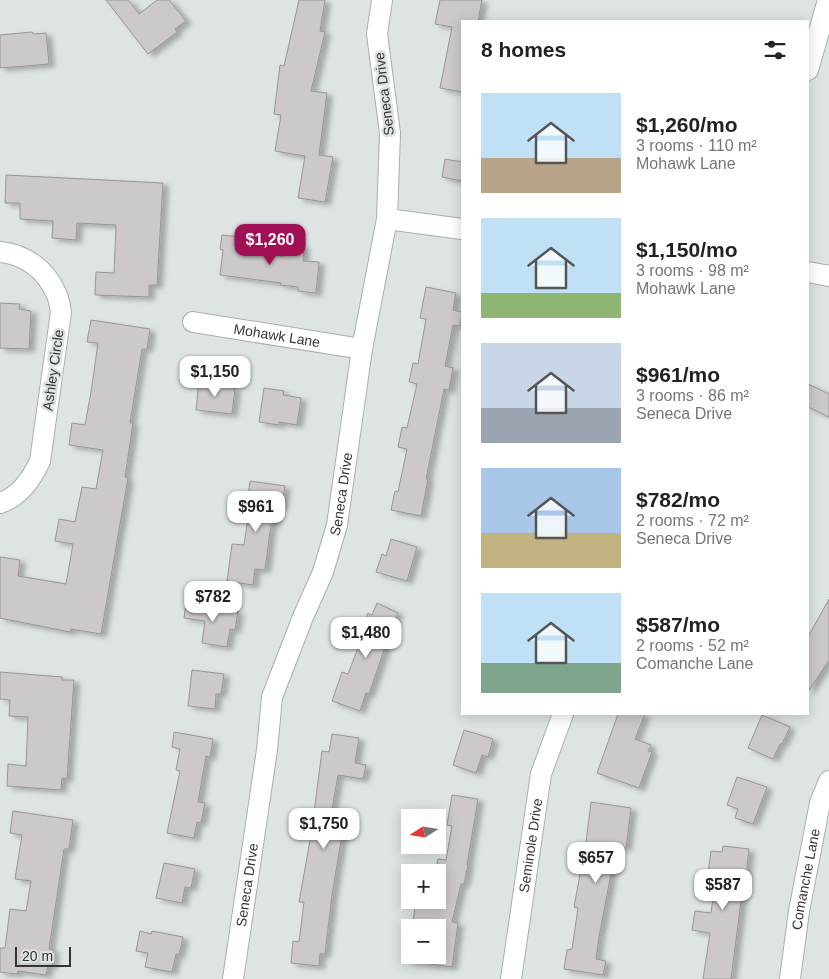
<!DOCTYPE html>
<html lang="en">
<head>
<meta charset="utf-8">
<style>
	:root { --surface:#fff; --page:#f6f6f6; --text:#222; --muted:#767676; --accent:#a10f54 }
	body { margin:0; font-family:Arial,sans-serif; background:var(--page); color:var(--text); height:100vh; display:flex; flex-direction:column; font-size:19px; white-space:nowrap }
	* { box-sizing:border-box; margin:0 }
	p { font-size:16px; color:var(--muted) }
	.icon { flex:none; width:28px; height:28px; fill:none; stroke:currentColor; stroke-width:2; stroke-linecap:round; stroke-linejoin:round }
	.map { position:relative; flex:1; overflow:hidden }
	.sheet { position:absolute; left:461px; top:20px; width:348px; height:695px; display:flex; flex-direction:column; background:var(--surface); border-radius:0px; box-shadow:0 2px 12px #0003 }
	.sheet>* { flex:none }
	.needle { width:32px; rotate:258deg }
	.controls { position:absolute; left:401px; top:809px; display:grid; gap:10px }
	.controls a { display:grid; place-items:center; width:45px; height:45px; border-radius:0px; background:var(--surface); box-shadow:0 2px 12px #0003; font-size:25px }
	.scale { position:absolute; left:15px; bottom:12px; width:56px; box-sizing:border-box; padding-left:5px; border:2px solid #333535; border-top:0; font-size:14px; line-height:18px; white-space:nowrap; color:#333535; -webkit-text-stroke:4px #dee4e4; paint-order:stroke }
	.price { position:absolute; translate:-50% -42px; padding:0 11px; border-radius:10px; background:#fff; color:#222; font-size:16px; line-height:32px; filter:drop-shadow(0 1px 2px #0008) }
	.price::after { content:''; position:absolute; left:50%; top:30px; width:15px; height:11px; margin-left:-8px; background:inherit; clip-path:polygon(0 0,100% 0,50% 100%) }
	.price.on { background:var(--accent); color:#fff }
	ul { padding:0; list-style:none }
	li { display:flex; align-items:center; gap:15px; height:125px; padding:0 20px }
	li span { display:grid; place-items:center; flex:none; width:140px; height:100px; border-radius:0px; color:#555 }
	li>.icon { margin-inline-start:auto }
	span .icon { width:60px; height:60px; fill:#fffc; stroke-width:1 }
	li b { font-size:21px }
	h2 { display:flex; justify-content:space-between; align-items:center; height:60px; padding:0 20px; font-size:21px }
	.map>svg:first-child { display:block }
</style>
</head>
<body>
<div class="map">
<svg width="829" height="979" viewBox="0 0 829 979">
	<defs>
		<filter id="shadow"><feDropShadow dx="5.5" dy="3" stdDeviation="2.5" flood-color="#0004"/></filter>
	</defs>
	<rect width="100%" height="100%" fill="#dee4e4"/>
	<!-- building -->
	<g fill="#cdc8c9" stroke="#999596" filter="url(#shadow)">
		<path d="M 106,0 L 128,0 L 139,14 L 157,0 L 169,0 L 186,21 L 175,29 L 177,32 L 148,54 Z"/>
		<path d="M 299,0 L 325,0 L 320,31 L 325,32 L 311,91 L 327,93 L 319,155 L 333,157 L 325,202 L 298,198 L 305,156 L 275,151 L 281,115 L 274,114 L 280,65 L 284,66 Z"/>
		<path d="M 440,0 L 482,0 L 478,21 L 462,21 L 462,92 L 440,88 L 452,27 L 435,24 Z"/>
		<path d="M 32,32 L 33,34 L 46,33 L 49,64 L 0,68 L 0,35 Z"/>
		<path d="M 445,159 L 462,162 L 462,181 L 442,177 Z"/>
		<path d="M 6,175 L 163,183 L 157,285 L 149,285 L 149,297 L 95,295 L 96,272 L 114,273 L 116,225 L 77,223 L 76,240 L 52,238 L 53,221 L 20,219 L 20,203 L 5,203 Z"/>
		<path d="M 222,235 L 241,237 L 239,251 L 283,256 L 284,244 L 304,246 L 303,261 L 319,262 L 316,293 L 298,291 L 298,287 L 280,285 L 281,283 L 220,275 L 223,250 L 220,249 Z"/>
		<path d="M 426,287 L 456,293 L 453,310 L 462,312 L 460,326 L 453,325 L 445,366 L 453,368 L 449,390 L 444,389 L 426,479 L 428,479 L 421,516 L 391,510 L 395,491 L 398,492 L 407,449 L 398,447 L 402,427 L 407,428 L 417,384 L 409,382 L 413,363 L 418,364 L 426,319 L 420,318 Z"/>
		<path d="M 0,303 L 20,304 L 19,309 L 31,311 L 29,349 L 0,348 Z"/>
		<path d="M 91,320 L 150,329 L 147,349 L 142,349 L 130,423 L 133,423 L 125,477 L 128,478 L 101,634 L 71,629 L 70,632 L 0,618 L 0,557 L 20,560 L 18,576 L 66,584 L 73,544 L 55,541 L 59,519 L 75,522 L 82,487 L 96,489 L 103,450 L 69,445 L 72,423 L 85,425 L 91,392 L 98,343 L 87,342 Z"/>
		<path d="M 199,380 L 217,382 L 217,386 L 235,388 L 232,414 L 196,410 Z"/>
		<path d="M 808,384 L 829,394 L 829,417 L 808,407 Z"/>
		<path d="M 264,388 L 284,391 L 283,395 L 301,398 L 297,425 L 279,422 L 279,425 L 259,422 Z"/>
		<path d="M 250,481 L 285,486 L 282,507 L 277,507 L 274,524 L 271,524 L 265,570 L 255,569 L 253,585 L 227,581 L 232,544 L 244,545 L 251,497 L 248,497 Z"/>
		<path d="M 391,539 L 417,547 L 407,581 L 376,572 L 382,554 L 386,556 Z"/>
		<path d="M 829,599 L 829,660 L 808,692 L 808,637 Z"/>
		<path d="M 186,603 L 238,611 L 235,630 L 230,629 L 227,647 L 202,643 L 205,621 L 184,618 Z"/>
		<path d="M 377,603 L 398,613 L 389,632 L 390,633 L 369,694 L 366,693 L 360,711 L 332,701 L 342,672 L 348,674 L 363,635 L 359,633 L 368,613 L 372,615 Z"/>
		<path d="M 192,670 L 224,674 L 221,694 L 216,694 L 215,709 L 188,706 Z"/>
		<path d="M 0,672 L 62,677 L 62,680 L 74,680 L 67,779 L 62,778 L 61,790 L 7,786 L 8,764 L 26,766 L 28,717 L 9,716 L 10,700 L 0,699 Z"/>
		<path d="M 618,714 L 645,714 L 635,739 L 651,745 L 648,751 L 652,752 L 639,788 L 597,773 Z"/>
		<path d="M 762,715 L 790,727 L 782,744 L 780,744 L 773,759 L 748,748 Z"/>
		<path d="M 464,730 L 493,739 L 488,757 L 482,755 L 476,773 L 453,765 Z"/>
		<path d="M 174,732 L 213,739 L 210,757 L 206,756 L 198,802 L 205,803 L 201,823 L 197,822 L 194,838 L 167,833 L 180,771 L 176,770 L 180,749 L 172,747 Z"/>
		<path d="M 332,734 L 359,738 L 355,763 L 366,765 L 363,779 L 338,775 L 332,809 L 346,811 L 332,895 L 325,954 L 320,954 L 319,966 L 291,963 L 293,941 L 299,942 L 304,902 L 299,902 L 311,835 L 322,751 L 329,752 Z"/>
		<path d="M 737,777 L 767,787 L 753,824 L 735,818 L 738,809 L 727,805 Z"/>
		<path d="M 452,795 L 478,799 L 467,865 L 468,865 L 464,884 L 461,884 L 452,922 L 458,923 L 452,967 L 407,961 L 410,940 L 410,955 L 438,955 L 438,928 L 412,928 L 416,900 L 438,900 L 438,872 L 435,872 L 438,859 L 446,860 L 452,826 L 447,825 Z"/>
		<path d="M 591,802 L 631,808 L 626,848 L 616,847 L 599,937 L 596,959 L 606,961 L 603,975 L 564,969 L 567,950 L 572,949 L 578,908 L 574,907 L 586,842 Z"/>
		<path d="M 13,811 L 73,820 L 69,849 L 64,849 L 49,949 L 54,950 L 52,966 L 48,965 L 46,975 L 18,971 L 17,974 L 0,972 L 0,948 L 5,948 L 10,909 L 26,911 L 31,881 L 15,879 L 22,835 L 10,833 Z"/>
		<path d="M 723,846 L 749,849 L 744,893 L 742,893 L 731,979 L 703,979 L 710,933 L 692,930 L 695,911 L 711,913 L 716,875 L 708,874 L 711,851 L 722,852 Z"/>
		<path d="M 164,863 L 195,869 L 191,888 L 185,887 L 182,903 L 156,898 Z"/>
		<path d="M 140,931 L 151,934 L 152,931 L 183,937 L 179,955 L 176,954 L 172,972 L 145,967 L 148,953 L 136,951 Z"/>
	</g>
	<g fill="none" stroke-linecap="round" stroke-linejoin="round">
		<!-- street casing -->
		<g stroke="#a9aeae" stroke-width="22">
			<g id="street">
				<path d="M 808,70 L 828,0"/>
				<path d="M 387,219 L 462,229"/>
				<path d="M 0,252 C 25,254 46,270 56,293 C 59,299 60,306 61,312 L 40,461 C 31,480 20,496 0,503"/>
				<path d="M 808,272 L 829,276"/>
				<path id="s1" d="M 193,322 L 362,349"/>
				<path id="s2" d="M 233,979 L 267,750 L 272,697 L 303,617 L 323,572 L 337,525 L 362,349 L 387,219 L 390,133 L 377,34 L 382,0"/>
				<path id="s3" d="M 511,979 L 541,774 L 563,714"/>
				<path id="s4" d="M 790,979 L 799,911 L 820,803 L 829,781"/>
			</g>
		</g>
		<!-- street -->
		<use href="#street" stroke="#fff" stroke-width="20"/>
	</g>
	<g text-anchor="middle" stroke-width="5" stroke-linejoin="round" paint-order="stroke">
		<!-- street labels -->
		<g font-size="14" fill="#333535" stroke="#dee4e4">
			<text transform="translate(384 94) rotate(-97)" y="5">Seneca Drive</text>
			<text dy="5" stroke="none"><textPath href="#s1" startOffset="85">Mohawk Lane</textPath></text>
			<text transform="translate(53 370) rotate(-82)" y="5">Ashley Circle</text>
			<text dy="5" stroke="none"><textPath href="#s2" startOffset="500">Seneca Drive</textPath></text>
			<text dy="5" stroke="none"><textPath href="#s3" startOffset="135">Seminole Drive</textPath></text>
			<text dy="5" stroke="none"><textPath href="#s4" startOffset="101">Comanche Lane</textPath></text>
			<text dy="5" stroke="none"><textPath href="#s2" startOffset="95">Seneca Drive</textPath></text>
		</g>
	</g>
</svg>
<div class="controls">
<a><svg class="needle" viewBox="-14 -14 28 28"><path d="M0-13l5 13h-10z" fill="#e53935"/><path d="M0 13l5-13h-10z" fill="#767676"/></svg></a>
<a>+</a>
<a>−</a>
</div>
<div class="scale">20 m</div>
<b class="price on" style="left:270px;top:266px">$1,260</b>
<b class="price" style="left:215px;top:398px">$1,150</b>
<b class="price" style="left:256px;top:533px">$961</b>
<b class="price" style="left:213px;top:623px">$782</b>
<b class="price" style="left:366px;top:659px">$1,480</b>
<b class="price" style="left:324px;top:850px">$1,750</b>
<b class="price" style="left:596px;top:884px">$657</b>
<b class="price" style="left:723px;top:911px">$587</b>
<section class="sheet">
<h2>8 homes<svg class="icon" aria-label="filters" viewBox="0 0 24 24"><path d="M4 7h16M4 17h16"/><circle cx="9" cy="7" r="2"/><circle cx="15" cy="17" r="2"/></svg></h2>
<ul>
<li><span style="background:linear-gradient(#bfe0f5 65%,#b9a48a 0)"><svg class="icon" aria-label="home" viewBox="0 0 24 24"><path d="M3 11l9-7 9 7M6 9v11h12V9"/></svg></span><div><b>$1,260/mo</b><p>3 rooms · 110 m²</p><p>Mohawk Lane</p></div></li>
<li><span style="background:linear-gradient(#bfe0f5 75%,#8fb573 0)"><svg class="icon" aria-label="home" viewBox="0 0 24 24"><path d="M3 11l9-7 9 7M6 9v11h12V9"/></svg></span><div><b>$1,150/mo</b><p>3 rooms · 98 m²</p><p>Mohawk Lane</p></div></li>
<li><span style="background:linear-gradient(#c9d6e8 65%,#9aa5b1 0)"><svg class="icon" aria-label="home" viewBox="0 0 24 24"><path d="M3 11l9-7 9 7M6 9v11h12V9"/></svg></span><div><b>$961/mo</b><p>3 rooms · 86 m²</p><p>Seneca Drive</p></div></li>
<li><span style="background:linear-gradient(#a9c7e8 65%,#c2b280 0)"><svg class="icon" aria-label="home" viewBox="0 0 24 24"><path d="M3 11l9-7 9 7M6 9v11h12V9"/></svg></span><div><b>$782/mo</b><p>2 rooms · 72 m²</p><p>Seneca Drive</p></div></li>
<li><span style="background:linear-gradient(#bfe0f5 70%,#7fa58c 0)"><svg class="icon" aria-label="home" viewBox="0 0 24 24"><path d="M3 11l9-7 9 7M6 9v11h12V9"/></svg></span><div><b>$587/mo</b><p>2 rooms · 52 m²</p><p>Comanche Lane</p></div></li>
</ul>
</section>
</div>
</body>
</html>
